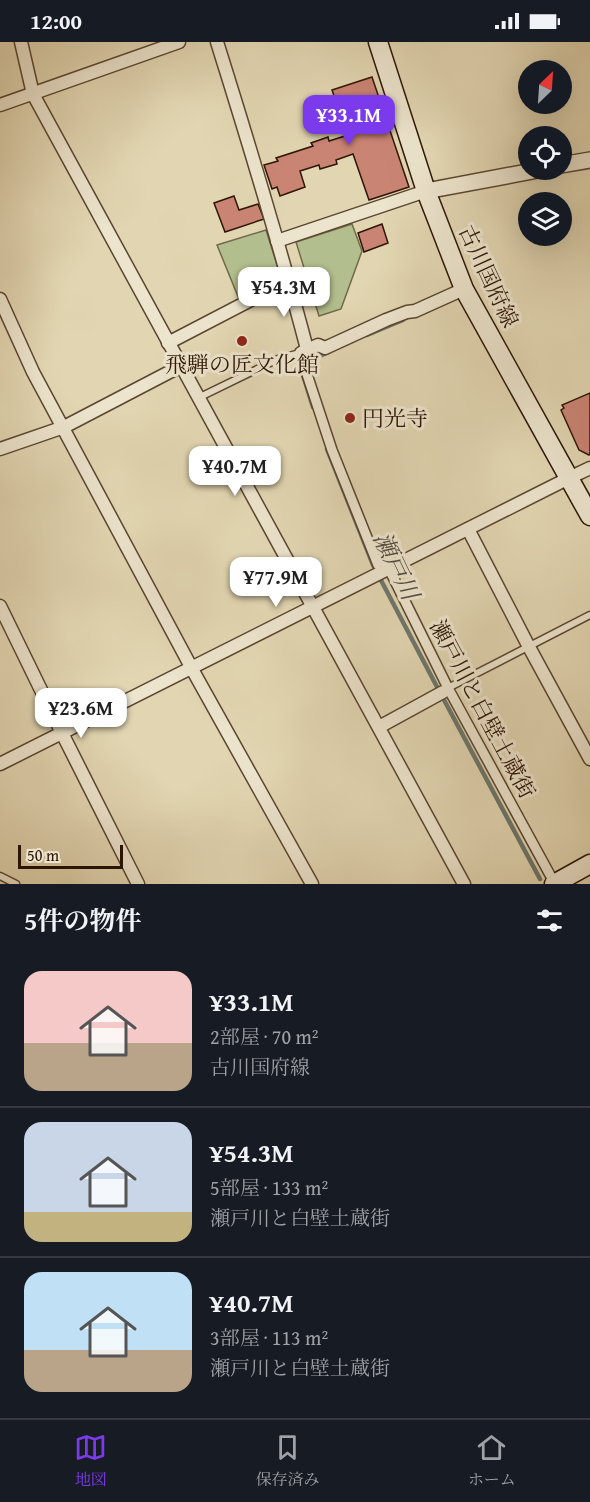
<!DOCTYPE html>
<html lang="ja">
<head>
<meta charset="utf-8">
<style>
	:root { --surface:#171b24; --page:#20242c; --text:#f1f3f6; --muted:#9ea1a6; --line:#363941; --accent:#7c3aed }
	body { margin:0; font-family:"Gentium Book Plus","Noto Serif JP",serif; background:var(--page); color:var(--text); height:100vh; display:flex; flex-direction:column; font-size:22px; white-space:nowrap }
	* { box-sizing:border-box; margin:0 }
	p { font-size:20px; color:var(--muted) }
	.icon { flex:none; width:33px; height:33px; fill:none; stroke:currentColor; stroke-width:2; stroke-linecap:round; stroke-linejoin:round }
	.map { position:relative; height:842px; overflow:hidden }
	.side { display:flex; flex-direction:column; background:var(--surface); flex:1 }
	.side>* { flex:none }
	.needle { width:39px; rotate:25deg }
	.controls { position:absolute; left:518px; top:18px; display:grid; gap:12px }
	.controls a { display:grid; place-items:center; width:54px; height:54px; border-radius:50%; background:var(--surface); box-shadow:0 6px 24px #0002; font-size:30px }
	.scale { position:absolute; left:18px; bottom:15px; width:105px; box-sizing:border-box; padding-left:6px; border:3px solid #2d1505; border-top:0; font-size:16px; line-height:21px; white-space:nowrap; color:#2d1505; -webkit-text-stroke:4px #ece4cd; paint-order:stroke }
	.price { position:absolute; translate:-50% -51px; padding:0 14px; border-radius:12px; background:#fff; color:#222; font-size:20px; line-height:39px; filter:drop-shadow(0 2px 3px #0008) }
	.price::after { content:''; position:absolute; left:50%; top:36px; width:18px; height:14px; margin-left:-9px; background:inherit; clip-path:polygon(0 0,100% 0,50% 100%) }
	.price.active { background:var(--accent); color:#fff }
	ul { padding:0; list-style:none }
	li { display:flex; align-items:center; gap:18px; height:150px; padding:0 24px }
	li+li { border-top:2px solid var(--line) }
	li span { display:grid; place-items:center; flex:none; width:168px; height:120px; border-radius:18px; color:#555 }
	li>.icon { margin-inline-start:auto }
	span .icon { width:72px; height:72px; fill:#fffc; stroke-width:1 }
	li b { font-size:26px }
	h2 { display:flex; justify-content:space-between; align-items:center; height:72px; padding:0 24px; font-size:26px }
	.status { display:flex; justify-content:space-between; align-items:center; height:42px; padding:0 30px; background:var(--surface); direction:ltr }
	.status svg { height:16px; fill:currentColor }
	.tab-bar { display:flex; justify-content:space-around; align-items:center; height:84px; border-top:2px solid var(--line); background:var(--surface); font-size:16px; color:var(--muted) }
	.tab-bar a { display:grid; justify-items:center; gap:3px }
	.tab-bar .active { color:var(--accent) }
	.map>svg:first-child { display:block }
</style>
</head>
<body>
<div class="status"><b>12:00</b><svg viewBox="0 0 49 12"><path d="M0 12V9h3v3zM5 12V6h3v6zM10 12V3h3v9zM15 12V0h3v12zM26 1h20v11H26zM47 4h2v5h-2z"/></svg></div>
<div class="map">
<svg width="590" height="842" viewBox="0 0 590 842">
	<rect width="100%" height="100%" fill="#e2d6b2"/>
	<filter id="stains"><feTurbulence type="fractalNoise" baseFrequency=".00333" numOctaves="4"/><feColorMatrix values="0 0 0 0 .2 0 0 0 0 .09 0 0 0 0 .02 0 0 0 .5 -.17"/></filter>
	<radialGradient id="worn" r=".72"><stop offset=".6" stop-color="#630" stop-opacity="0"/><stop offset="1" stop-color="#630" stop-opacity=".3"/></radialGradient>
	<!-- green -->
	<g fill="#b2be8d" stroke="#706a49" stroke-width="1.5">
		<path d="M 352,182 L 362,209 L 341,267 L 319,274 L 296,200 Z"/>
		<path d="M 266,188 L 281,235 L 239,257 L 217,203 Z"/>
	</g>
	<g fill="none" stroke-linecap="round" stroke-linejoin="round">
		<!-- stream -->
		<g stroke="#6c776d" stroke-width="4.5">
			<path d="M 367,293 L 403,278"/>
			<path d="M 304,321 L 329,310"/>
			<path d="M 303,333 L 313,365"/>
			<path d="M 327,407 L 373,523 L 436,643 L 540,837"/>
		</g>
	</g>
	<!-- building -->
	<g fill="#ca8474" stroke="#2d1505" stroke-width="1.5">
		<path d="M 372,35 L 409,145 L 369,158 L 353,112 L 336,118 L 337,122 L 320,127 L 319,123 L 300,129 L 305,145 L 280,154 L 277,145 L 272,147 L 264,123 L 278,119 L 276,116 L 313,104 L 311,101 L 328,95 L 329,99 L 345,94 L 336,69 L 339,68 L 332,48 Z"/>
		<path d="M 234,154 L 239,168 L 258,162 L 264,177 L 225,190 L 214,161 Z"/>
		<path d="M 382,182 L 388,201 L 364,210 L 358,191 Z"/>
		<path d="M 590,351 L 590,412 L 589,413 L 579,408 L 561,368 L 564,366 L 562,363 Z"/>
	</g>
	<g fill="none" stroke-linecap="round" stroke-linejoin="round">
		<!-- service casing -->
		<g stroke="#5a4530" stroke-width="9">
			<g id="service">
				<path d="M 198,356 L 278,317 L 300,311"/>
				<path d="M 446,647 L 590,573"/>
				<path d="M 0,834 L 16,842"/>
			</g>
		</g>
		<!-- pedestrian casing -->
		<g stroke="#5a4530" stroke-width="12">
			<path id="pedestrian" d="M 300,311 L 332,408 L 378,523 L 389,527 L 448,646 L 555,842"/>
		</g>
		<!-- minor casing -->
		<g stroke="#5a4530" stroke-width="15">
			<g id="minor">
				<path d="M 21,0 L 33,52 L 464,842"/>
				<path d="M 217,0 C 249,102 280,204 307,307"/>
				<path d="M 0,63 L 179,0"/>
				<path d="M 277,199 L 426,149"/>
				<path d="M 0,257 L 33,330 L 197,636 L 312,842"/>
				<path d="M 168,301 L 289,238"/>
				<path d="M 301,311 L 318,303 L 325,306 L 386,278 L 407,270 L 415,269 L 464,247"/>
				<path d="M 0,407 L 64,385 L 181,324"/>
				<path d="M 468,487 L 529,605 L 590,717"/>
				<path d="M 0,564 L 62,691 L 138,842"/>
				<path d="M 379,685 L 443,650"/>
				<path d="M 0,722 L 569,436 L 590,426"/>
			</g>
		</g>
		<!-- tertiary casing -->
		<g stroke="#5a4530" stroke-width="18">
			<g id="tertiary">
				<path d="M 561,123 L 590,118"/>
				<path d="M 426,149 L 538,128"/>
			</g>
		</g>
		<!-- secondary casing -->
		<g stroke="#2d1505" stroke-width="21">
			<g id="secondary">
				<path d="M 378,0 L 426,149 L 464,247 L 590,474"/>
				<path d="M 554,842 L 590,822"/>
			</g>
		</g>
		<!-- service -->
		<use href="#service" stroke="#ece4cd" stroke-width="6"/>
		<!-- pedestrian -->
		<use href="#pedestrian" stroke="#ece4cd" stroke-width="9"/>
		<!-- minor -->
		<use href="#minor" stroke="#ece4cd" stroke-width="12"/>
		<!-- tertiary -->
		<use href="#tertiary" stroke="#ece4cd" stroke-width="15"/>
		<!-- secondary -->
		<use href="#secondary" stroke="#ece4cd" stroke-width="18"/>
	</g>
	<!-- markers -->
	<g fill="#8f2418" stroke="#ece4cd" stroke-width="2">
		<circle cx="242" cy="299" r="6"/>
		<circle cx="350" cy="376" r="6"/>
	</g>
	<g text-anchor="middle" stroke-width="6" stroke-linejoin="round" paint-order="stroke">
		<!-- street labels -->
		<g font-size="22" fill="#2d1505" stroke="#ece4cd">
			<text transform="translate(489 234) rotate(65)" y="8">古川国府線</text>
			<text transform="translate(483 667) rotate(62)" y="8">瀬戸川と白壁土蔵街</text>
		</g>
		<!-- poi labels -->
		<g font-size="22" fill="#2d1505" stroke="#ece4cd">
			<text x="242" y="330">飛騨の匠文化館</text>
			<text x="362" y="384" text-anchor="start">円光寺</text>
		</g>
		<!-- water labels -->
		<g font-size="24" font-style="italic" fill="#524e42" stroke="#ece4cd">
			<text transform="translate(396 524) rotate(64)" y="8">瀬戸川</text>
		</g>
	</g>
	<rect width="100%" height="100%" filter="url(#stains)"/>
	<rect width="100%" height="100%" fill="url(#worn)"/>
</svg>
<div class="controls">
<a><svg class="needle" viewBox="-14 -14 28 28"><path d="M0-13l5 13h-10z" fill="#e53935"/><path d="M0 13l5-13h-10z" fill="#9ea1a6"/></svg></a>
<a><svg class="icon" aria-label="locate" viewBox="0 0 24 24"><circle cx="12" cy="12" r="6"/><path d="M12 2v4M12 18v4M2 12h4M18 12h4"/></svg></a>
<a><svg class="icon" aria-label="layers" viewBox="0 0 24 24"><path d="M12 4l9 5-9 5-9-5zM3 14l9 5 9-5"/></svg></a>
</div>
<div class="scale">50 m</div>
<b class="price active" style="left:349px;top:104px">¥33.1M</b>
<b class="price" style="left:284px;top:276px">¥54.3M</b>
<b class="price" style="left:235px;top:455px">¥40.7M</b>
<b class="price" style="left:276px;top:566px">¥77.9M</b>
<b class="price" style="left:81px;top:697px">¥23.6M</b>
</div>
<section class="side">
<h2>5件の物件<svg class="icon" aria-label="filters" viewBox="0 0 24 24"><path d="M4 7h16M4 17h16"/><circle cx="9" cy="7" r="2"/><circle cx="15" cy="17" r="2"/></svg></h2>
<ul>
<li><span style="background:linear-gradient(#f6c9c9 60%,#b9a48a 0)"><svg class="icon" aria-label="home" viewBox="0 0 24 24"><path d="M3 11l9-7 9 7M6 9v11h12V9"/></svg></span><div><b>¥33.1M</b><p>2部屋 · 70 m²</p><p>古川国府線</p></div></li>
<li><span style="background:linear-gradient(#c9d6e8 75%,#c2b280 0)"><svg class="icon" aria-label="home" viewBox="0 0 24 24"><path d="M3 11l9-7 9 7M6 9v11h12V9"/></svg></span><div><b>¥54.3M</b><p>5部屋 · 133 m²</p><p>瀬戸川と白壁土蔵街</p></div></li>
<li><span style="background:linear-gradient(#bfe0f5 65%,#b9a48a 0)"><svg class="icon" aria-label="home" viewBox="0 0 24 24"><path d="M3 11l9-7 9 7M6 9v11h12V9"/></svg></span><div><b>¥40.7M</b><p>3部屋 · 113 m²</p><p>瀬戸川と白壁土蔵街</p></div></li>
</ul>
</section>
<nav class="tab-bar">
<a class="active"><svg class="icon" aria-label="map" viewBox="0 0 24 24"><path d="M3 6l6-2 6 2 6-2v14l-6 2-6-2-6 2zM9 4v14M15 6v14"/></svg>地図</a>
<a><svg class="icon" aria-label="saved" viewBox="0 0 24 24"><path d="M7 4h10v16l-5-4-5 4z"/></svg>保存済み</a>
<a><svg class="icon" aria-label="home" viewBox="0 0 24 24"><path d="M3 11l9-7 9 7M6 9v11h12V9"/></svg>ホーム</a>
</nav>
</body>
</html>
